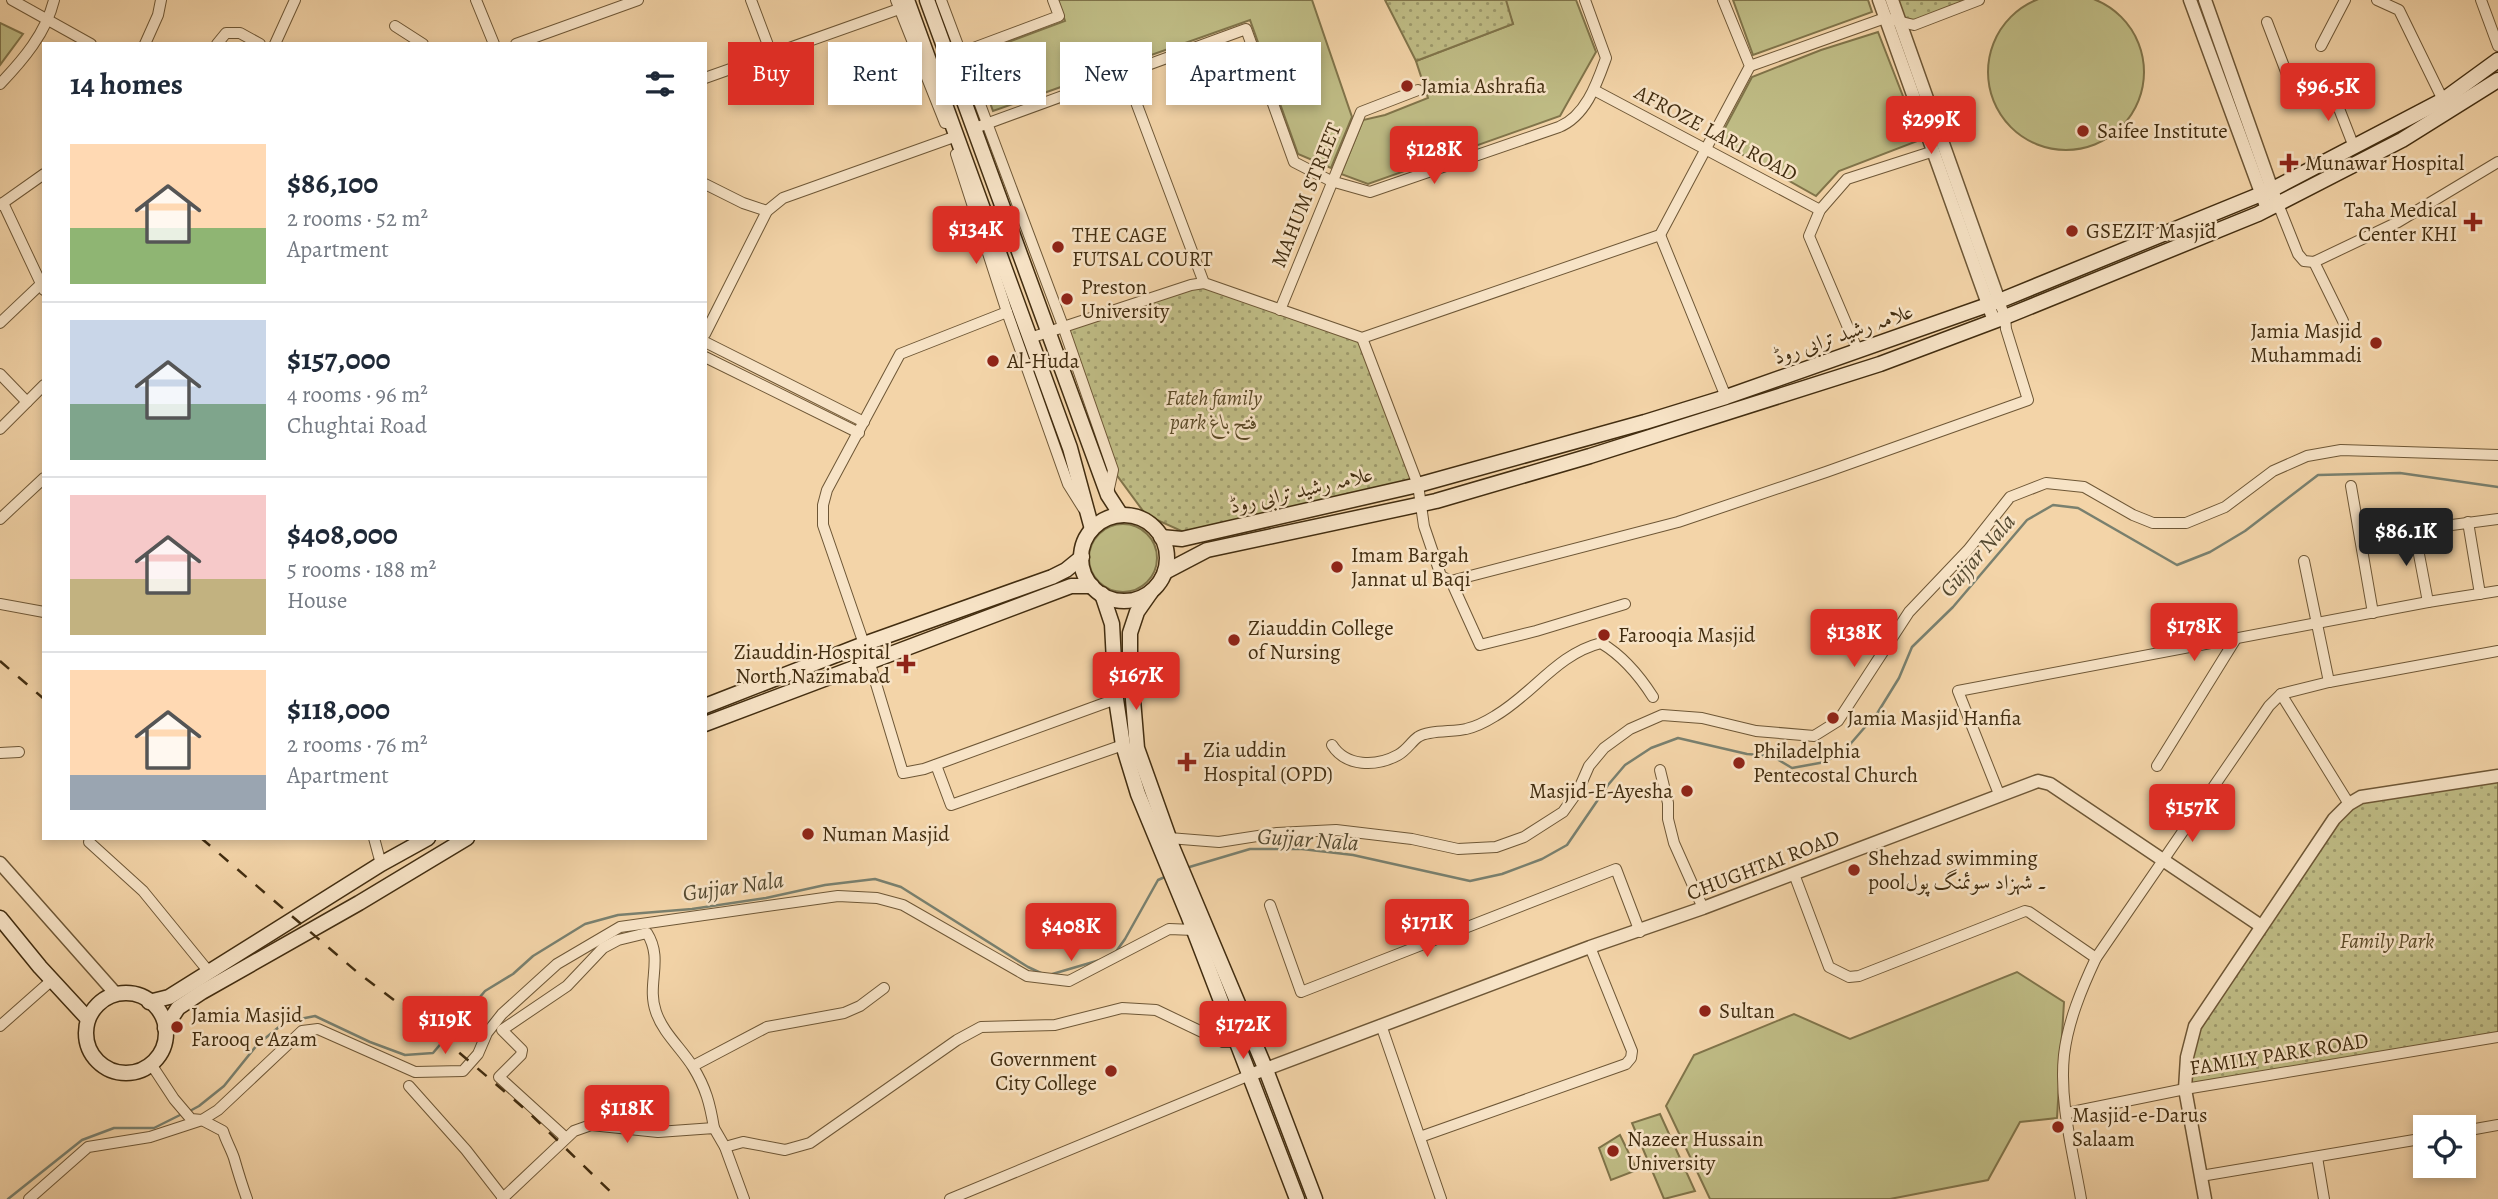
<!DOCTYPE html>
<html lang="en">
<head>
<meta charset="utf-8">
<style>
	:root { --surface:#fff; --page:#f6f6f7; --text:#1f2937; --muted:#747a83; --line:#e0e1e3; --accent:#d93025 }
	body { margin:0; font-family:Alegreya,Amiri,serif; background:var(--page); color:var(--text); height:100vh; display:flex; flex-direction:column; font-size:26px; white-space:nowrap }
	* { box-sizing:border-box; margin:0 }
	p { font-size:23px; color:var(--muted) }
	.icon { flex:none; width:38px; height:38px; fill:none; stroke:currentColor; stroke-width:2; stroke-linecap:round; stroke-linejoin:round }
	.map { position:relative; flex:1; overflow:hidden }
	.drawer { position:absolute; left:42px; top:42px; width:665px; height:798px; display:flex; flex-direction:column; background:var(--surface); border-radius:0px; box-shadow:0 4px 10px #0003 }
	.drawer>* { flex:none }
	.guide { position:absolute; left:728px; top:42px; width:665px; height:63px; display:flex; gap:14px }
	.buttons { position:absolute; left:2413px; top:1115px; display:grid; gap:14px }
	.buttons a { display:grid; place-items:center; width:63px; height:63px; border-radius:0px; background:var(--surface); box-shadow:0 4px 10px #0003; font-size:35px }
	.price { position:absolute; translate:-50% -60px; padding:0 16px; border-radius:7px; background:var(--accent); color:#fff; font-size:23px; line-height:46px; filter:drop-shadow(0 2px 4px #0008) }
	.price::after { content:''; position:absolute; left:50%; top:42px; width:21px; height:16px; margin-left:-10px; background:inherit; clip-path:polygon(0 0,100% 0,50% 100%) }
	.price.selected { background:#222; color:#fff }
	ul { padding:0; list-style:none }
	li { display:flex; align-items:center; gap:21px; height:175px; padding:0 28px }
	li+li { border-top:2px solid var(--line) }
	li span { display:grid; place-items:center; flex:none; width:196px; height:140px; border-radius:0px; color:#555 }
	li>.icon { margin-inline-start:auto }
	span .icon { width:84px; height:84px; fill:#fffc; stroke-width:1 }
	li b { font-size:30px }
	h2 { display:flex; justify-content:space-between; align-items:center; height:84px; padding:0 28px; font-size:30px }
	.chip { padding:0 24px; border-radius:0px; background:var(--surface); box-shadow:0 4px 10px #0003; font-size:24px; line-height:63px }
	.chip.selected { background:var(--accent); color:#fff }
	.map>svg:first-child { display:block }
</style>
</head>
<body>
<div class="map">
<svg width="2498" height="1199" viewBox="0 0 2498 1199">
	<defs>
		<pattern id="park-dots" width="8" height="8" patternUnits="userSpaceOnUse" patternTransform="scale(1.75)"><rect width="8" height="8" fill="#bfbc85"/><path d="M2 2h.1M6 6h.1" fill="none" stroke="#9d996b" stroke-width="1.8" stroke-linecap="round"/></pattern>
	</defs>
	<rect width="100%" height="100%" fill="#f3d4a8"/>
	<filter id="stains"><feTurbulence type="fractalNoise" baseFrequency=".00286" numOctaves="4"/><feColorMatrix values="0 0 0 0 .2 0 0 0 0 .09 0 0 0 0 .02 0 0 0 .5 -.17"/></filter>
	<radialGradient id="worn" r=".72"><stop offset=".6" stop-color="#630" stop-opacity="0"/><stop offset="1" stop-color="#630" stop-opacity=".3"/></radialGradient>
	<!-- grass -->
	<g fill="#bfbc85" stroke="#80744a" stroke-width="2">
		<circle cx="2066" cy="72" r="78"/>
		<path d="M 1058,0 L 1312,0 L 1352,117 L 1331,168 L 1298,154 L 1250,20 L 993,111 L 973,55 L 1065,21 Z"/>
		<path d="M 1504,0 L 1576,0 L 1596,52 L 1560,116 L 1368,184 L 1341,174 L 1363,120 L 1385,115 L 1428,98 L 1416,61 L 1513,24 Z"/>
		<path d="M 1733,0 L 1868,0 L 1872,12 L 1753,55 Z"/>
		<path d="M 0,23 L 23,34 L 0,65 Z"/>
		<path d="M 1878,32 L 1920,140 L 1839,171 L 1816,196 L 1718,141 L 1752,77 L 1821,50 Z"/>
		<circle cx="1123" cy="558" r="34"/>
		<path d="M 2017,972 L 2064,1002 L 2057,1118 L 2020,1122 L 1988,1180 L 1890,1199 L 1710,1199 L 1666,1106 L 1694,1055 L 1794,1014 L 1850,1039 Z"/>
		<path d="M 1660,1114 L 1695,1191 L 1664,1199 L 1632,1123 Z"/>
		<path d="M 1620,1135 L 1637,1170 L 1611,1180 L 1599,1148 Z"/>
	</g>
	<!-- park -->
	<g fill="url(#park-dots)" stroke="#80744a" stroke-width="2">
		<path d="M 1385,0 L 1506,0 L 1513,24 L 1416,61 Z"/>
		<path d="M 1892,0 L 1979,0 L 1914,25 L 1900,22 Z"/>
		<path d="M 1204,283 L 1363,341 L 1418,485 L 1188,534 L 1146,515 L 1113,470 L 1063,326 Z"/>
		<path d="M 2498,776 L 2498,1037 L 2185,1089 L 2195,1026 L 2349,804 Z"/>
	</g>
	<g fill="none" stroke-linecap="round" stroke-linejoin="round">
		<!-- stream -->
		<g stroke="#79806f" stroke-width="2.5">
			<path d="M 1186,868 L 1250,849 L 1302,849 L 1353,855 L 1470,881 L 1502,874 L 1542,859 L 1567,845 L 1608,785 L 1625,765 L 1651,748 L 1678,738 L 1747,754 L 1772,756 L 1792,768 L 1825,762 L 1846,749 L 1878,712 L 1899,678 L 1912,647 L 1953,607 L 2027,520 L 2053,505 L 2078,508 L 2177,565 L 2210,552 L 2245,531 L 2318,475 L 2400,473 L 2498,487"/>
			<path d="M 1115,953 L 1125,939 L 1158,880 L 1167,876"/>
			<path d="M 1049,975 L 1100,960"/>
			<path d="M 188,1112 L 199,1106 L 224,1086 L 257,1045 L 285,1022 L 315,1016 L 370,1042 L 405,1055 L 433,1053 L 485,991 L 513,974 L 533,956 L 585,924 L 618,915 L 692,909 L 766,898 L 825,885 L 875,879 L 901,887 L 1028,967 L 1043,974"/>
			<path d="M 8,1199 L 82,1140 L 114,1128 L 154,1128 L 182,1114"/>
		</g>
		<!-- minor casing -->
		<g stroke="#6e5736" stroke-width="12">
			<g id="minor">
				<path d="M 12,0 L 91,44"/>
				<path d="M 476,0 L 494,44"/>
				<path d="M 751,0 L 771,53"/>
				<path d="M 896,0 L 945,123"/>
				<path d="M 941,0 L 1063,326 L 1113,470 L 1108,493"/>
				<path d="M 2377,0 L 2399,10 L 2443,100"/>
				<path d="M 2481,0 L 2498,46"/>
				<path d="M 2267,22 L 2298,103 L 2368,71"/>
				<path d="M 395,26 L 423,44"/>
				<path d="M 145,44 L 158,15 L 161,0"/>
				<path d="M 217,44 L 226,33 L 240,33 L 260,44"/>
				<path d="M 275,44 L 295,0"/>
				<path d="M 516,44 L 638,0"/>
				<path d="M 2321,46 L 2345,0"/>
				<path d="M 960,53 L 1059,16 L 1053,0"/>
				<path d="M 1750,66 L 1885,18 L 1914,25 L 1979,0"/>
				<path d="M 1125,73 L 1204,283 L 1362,338 L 1660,235 L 1750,66 L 1723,0"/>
				<path d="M 705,78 L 899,9"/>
				<path d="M 0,84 C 23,60 46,33 54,0"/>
				<path d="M 2331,88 L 2354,147"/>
				<path d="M 1594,90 L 1820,210"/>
				<path d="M 975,128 L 1246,29 L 1294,162 L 1331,181 L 1370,192 L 1559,127 C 1586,116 1597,83 1606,58 L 1585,0"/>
				<path d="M 956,154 L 1007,312 L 1068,484 L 1083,508"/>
				<path d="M 705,184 L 743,203 L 767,211"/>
				<path d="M 3,203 L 44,290"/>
				<path d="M 2278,204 L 2298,254 L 2304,261 L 2314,262 L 2398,222 L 2498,162"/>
				<path d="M 0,205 L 44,174"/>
				<path d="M 1660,235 L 1726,397"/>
				<path d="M 2314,262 L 2343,321"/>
				<path d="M 1280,310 L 1361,112 L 1418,90"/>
				<path d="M 1007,312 L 900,354 L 827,490 L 823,505 L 823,525 L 864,644 L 903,773 L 924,769 L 1116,699"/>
				<path d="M 0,323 L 41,284"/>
				<path d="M 705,334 L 767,211 L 783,198 L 951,138"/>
				<path d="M 1030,338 L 1191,285 L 1204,283"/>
				<path d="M 1362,338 L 1418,485 L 1424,526 L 1441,576 L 1451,581 L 1480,645 L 1536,631 L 1625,604"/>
				<path d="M 705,342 L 864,422"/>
				<path d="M 1858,351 L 1809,236 L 1820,210 L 1847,179 L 1934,151"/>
				<path d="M 705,357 L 859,433"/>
				<path d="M 0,374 L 27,402"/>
				<path d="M 0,429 L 44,385"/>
				<path d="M 2351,486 L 2373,613"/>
				<path d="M 0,519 L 44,478"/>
				<path d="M 2468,522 L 2480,594"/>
				<path d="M 2414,528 L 2428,602"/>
				<path d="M 2360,537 L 2498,519"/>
				<path d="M 2304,561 L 2329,682"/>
				<path d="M 1451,581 L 1678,522 L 1826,472 L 2028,400 L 2006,329 L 2005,317 L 1999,301"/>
				<path d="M 0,604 L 44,612"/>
				<path d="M 2281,694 L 2349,804"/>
				<path d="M 1332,745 C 1346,767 1376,767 1398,755 C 1407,750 1411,742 1418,737 C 1427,730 1454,732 1466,729 C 1475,727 1487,721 1495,716 C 1533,694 1557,654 1601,643 C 1623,656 1639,675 1653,697"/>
				<path d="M 0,753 L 19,752"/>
				<path d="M 936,765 L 951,805 L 1123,745"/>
				<path d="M 2157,766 L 2235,640"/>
				<path d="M 1660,770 L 1668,803 L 1668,819 L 1674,843 L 1703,908"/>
				<path d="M 1999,794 L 1958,691 L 2428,602 L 2498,591"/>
				<path d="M 374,838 L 381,864"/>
				<path d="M 1169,838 L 1219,842 L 1277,833 L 1336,830 L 1412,839 L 1458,849 L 1496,847 L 1524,837 L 1563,812 L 1578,791 L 1589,766 L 1604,748 L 1630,729 L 1662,715 L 1702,718 L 1756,731 L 1814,736 L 1838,721 L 1909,612 L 1968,550 L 2010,497 L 2046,483 L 2084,487 L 2133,515 L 2153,523 L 2186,523 L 2225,507 L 2273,471 L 2307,456 L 2341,450 L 2498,455"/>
				<path d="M 89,842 L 143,891 L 209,972"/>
				<path d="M 1794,874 L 1829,967 L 1849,977 L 1859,976 L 2025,911 L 2029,912 L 2096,958"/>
				<path d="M 1270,905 L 1301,992 L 1616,869 L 1640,932"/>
				<path d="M 1381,1025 L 1441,1199"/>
				<path d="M 0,1026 L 52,980"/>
				<path d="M 151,1064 L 174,1099 L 191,1119 L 202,1120 L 223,1131 C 226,1141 231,1149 234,1158 C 238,1172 242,1185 247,1199"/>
				<path d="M 693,1066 L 767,1027 L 844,1013 L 860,1006 L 884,988"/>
				<path d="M 409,1086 L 466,1150 L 504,1199"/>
				<path d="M 2067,1113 L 2185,1089 L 2498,1037"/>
				<path d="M 2464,1131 L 2498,1125"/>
				<path d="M 1420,1137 L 1626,1064 L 1631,1058 L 1632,1051 L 1590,947"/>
				<path d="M 566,1138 L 499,1077 L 521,1055 L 522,1050 L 502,1030 L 567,986 L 603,948 L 618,940 L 647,933 C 664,960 646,984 656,1012 C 663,1033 682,1049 693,1067 C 706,1088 710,1104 714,1128"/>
				<path d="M 725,1147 L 743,1142 L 785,1150 L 810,1143 L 957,1040 L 981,1027 L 1055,1025 L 1122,1008 L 1156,1010 L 1223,1042 L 1235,1042"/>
				<path d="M 2317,1157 L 2324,1199"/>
				<path d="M 2201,1176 L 2426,1138"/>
				<path d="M 29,1199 L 88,1147 L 150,1137 L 202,1120 L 218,1110 L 302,1031 L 318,1029 L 415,1072 L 463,1071 L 478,1054 L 487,1033 L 502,1014 L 557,964 L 620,927 L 838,896 L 877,898 L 903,905 L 1027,976 L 1069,981 L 1169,929 L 1194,930"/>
				<path d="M 502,1199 L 574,1131 L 591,1125 L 658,1132 L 714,1128 L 725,1147 L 744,1199"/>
				<path d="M 950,1199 L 1250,1075"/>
				<path d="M 2081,1199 C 2073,1152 2059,1102 2064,1055 C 2068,1021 2082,988 2096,958 L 2269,706 L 2281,694 L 2329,682 L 2498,651"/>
			</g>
		</g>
		<!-- tertiary casing -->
		<g stroke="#6e5736" stroke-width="15">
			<g id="tertiary">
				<path d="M 1879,0 L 1994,321"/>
				<path d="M 1892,0 L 1999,301"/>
				<path d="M 2190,0 L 2267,209"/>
				<path d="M 2205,0 L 2275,198"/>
				<path d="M 0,863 L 116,994"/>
				<path d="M 1250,1075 L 1590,947 L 1703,908 L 2038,781 L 2050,784 L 2261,926"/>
				<path d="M 2205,1199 L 2185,1089 L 2187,1057 L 2195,1026 L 2334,819 L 2349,804 L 2361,797 L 2498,776"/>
			</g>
		</g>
		<!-- secondary casing -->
		<g stroke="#422d10" stroke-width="17">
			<g id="secondary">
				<path d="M 907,0 L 1070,448 L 1092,529"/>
				<path d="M 927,0 L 1108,495 L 1121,515"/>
				<circle cx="1124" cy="558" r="43"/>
				<path d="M 1161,537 L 1182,539 L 1418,485 L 1645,422 L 1726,397 L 1999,301 L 2271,190 L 2443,100 L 2498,60"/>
				<path d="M 1165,572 L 1207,550 L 1436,501 L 1590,456 L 1880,364 L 2005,317 L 2258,214 L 2402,140 L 2498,80"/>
				<path d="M 1151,592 L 1137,612 L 1130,633 L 1130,663 L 1137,748 L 1173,849 L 1266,1070 L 1315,1199"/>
				<path d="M 1102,594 L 1112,624 L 1116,699 L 1123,745 L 1138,794 L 1188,915 L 1297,1199"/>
				<path d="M 705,706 L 864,644 L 1052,577 L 1066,570 L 1082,557"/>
				<path d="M 705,724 L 1071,586 L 1092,586"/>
				<path d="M 0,918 L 40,967 L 88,1019"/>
				<circle cx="126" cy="1033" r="40"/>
				<path d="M 149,1002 L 169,997 L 381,864 L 428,838"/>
				<path d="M 165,1028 L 178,1008 L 202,992 L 359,903 L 467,838"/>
			</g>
		</g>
		<!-- minor -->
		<use href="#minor" stroke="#f7e3c6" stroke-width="10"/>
		<!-- tertiary -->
		<use href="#tertiary" stroke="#f7e3c6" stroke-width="12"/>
		<!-- secondary -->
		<use href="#secondary" stroke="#f7e3c6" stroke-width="14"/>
		<!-- rail -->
		<g stroke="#422d10" stroke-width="2.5" stroke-dasharray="12 12" stroke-linecap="butt">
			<path d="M 0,661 L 44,699"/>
			<path d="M 201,838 L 357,972 L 427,1025 L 526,1110 L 618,1199"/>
		</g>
	</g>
	<!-- markers -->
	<g fill="#8f2418" stroke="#f7e3c6" stroke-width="2.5">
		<circle cx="1407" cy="86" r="7"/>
		<circle cx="2083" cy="131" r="7"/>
		<path d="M2285.5 152.5h7v7h7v7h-7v7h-7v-7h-7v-7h7z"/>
		<path d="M2469.5 211.5h7v7h7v7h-7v7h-7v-7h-7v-7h7z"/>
		<circle cx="2072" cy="231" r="7"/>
		<circle cx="1058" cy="247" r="7"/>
		<circle cx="1067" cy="299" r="7"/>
		<circle cx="2376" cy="343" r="7"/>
		<circle cx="993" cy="361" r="7"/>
		<circle cx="1337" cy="567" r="7"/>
		<circle cx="1604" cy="635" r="7"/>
		<circle cx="1234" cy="640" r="7"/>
		<path d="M902.5 653.5h7v7h7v7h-7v7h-7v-7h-7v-7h7z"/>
		<circle cx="1833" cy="718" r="7"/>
		<path d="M1183.5 751.5h7v7h7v7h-7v7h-7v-7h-7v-7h7z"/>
		<circle cx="1739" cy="763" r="7"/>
		<circle cx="1687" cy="791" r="7"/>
		<circle cx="808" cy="834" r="7"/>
		<circle cx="1854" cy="870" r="7"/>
		<circle cx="1705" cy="1011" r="7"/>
		<circle cx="177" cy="1027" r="7"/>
		<circle cx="1111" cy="1071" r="7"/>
		<circle cx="2058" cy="1127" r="7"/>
		<circle cx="1613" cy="1151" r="7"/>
	</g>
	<g text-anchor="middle" stroke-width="5" stroke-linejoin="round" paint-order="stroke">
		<!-- poi labels -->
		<g font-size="21" fill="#422d10" stroke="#f7e3c6" text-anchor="start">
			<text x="1421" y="93">Jamia Ashrafia</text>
			<text x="2097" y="138">Saifee Institute</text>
			<text x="2305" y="170">Munawar Hospital</text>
			<text x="2457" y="217" text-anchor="end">Taha Medical<tspan x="2457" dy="24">Center KHI</tspan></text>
			<text x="2086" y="238">GSEZIT Masjid</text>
			<text x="1072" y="242">THE CAGE<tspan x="1072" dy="24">FUTSAL COURT</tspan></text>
			<text x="1081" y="294">Preston<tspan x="1081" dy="24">University</tspan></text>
			<text x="2362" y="338" text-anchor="end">Jamia Masjid<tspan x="2362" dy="24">Muhammadi</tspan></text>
			<text x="1007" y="368">Al-Huda</text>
			<text x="1351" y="562">Imam Bargah<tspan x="1351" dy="24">Jannat ul Baqi</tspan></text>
			<text x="1248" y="635">Ziauddin College<tspan x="1248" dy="24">of Nursing</tspan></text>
			<text x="1618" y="642">Farooqia Masjid</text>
			<text x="890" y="659" text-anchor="end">Ziauddin Hospital<tspan x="890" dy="24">North Nazimabad</tspan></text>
			<text x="1847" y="725">Jamia Masjid Hanfia</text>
			<text x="1203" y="757">Zia uddin<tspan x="1203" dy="24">Hospital (OPD)</tspan></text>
			<text x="1753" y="758">Philadelphia<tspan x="1753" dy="24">Pentecostal Church</tspan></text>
			<text x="1673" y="798" text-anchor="end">Masjid-E-Ayesha</text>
			<text x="822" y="841">Numan Masjid</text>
			<text x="1868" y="865">Shehzad swimming<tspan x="1868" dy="24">pool۔ شہزاد سوئمنگ پول</tspan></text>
			<text x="1719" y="1018">Sultan</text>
			<text x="191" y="1022">Jamia Masjid<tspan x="191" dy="24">Farooq e Azam</tspan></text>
			<text x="1097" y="1066" text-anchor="end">Government<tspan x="1097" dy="24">City College</tspan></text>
			<text x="2072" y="1122">Masjid-e-Darus<tspan x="2072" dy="24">Salaam</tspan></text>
			<text x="1627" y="1146">Nazeer Hussain<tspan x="1627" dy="24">University</tspan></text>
		</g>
		<!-- street labels -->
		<g font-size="21" fill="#422d10" stroke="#f7e3c6">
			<text transform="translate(1716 133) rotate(28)" y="7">AFROZE LARI ROAD</text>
			<text transform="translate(1306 195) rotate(-68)" y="7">MAHUM STREET</text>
			<text transform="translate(1843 334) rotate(-19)" y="7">علامہ رشید ترابی روڈ</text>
			<text transform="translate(1301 490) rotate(-13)" y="7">علامہ رشید ترابی روڈ</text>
			<text transform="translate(1763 865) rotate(-21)" y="7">CHUGHTAI ROAD</text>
			<text transform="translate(2279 1054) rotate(-9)" y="7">FAMILY PARK ROAD</text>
		</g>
		<!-- park labels -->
		<g font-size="21" font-style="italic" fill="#5b4a27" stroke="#f7e3c6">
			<text x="1214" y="405">Fateh family<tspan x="1214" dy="24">park فتح باغ</tspan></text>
			<text x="2387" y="948">Family Park</text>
		</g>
		<!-- water labels -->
		<g font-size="23" font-style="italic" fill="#544930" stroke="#f7e3c6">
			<text transform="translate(1977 555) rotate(-49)" y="8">Gujjar Nala</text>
			<text transform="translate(1308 839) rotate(4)" y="8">Gujjar Nala</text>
			<text transform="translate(733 886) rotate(-8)" y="8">Gujjar Nala</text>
		</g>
	</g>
	<rect width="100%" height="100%" filter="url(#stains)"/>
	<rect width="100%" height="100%" fill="url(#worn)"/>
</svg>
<div class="buttons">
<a><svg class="icon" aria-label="locate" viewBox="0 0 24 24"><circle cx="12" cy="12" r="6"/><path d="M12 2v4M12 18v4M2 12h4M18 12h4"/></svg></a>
</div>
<b class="price" style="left:2328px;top:123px">$96.5K</b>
<b class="price" style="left:1931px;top:156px">$299K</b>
<b class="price" style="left:1434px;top:186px">$128K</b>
<b class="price" style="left:976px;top:266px">$134K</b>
<b class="price selected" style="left:2406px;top:568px">$86.1K</b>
<b class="price" style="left:2194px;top:663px">$178K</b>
<b class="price" style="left:1854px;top:669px">$138K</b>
<b class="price" style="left:1136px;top:712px">$167K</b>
<b class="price" style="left:2192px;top:844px">$157K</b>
<b class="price" style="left:1427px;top:959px">$171K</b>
<b class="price" style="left:1071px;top:963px">$408K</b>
<b class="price" style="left:445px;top:1056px">$119K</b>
<b class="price" style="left:1243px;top:1061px">$172K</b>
<b class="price" style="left:627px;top:1145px">$118K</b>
<div class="guide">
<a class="chip selected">Buy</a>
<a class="chip">Rent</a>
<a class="chip">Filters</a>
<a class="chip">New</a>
<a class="chip">Apartment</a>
</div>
<section class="drawer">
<h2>14 homes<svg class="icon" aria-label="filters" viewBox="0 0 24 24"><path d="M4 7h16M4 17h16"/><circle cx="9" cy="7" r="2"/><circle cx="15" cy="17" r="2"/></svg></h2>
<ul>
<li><span style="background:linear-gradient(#ffd9b3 60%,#8fb573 0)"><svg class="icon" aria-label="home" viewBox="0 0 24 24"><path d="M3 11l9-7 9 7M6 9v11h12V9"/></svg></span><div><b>$86,100</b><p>2 rooms · 52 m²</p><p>Apartment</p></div></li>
<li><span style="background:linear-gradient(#c9d6e8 60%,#7fa58c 0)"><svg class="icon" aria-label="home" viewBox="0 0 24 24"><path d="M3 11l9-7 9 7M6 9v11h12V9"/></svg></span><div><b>$157,000</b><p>4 rooms · 96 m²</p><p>Chughtai Road</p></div></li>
<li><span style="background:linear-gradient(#f6c9c9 60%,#c2b280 0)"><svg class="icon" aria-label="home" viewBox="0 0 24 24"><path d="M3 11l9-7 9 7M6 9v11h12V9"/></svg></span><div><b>$408,000</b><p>5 rooms · 188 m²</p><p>House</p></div></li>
<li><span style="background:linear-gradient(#ffd9b3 75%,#9aa5b1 0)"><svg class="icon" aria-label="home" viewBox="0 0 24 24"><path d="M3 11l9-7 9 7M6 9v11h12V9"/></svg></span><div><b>$118,000</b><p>2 rooms · 76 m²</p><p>Apartment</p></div></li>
</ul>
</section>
</div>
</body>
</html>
